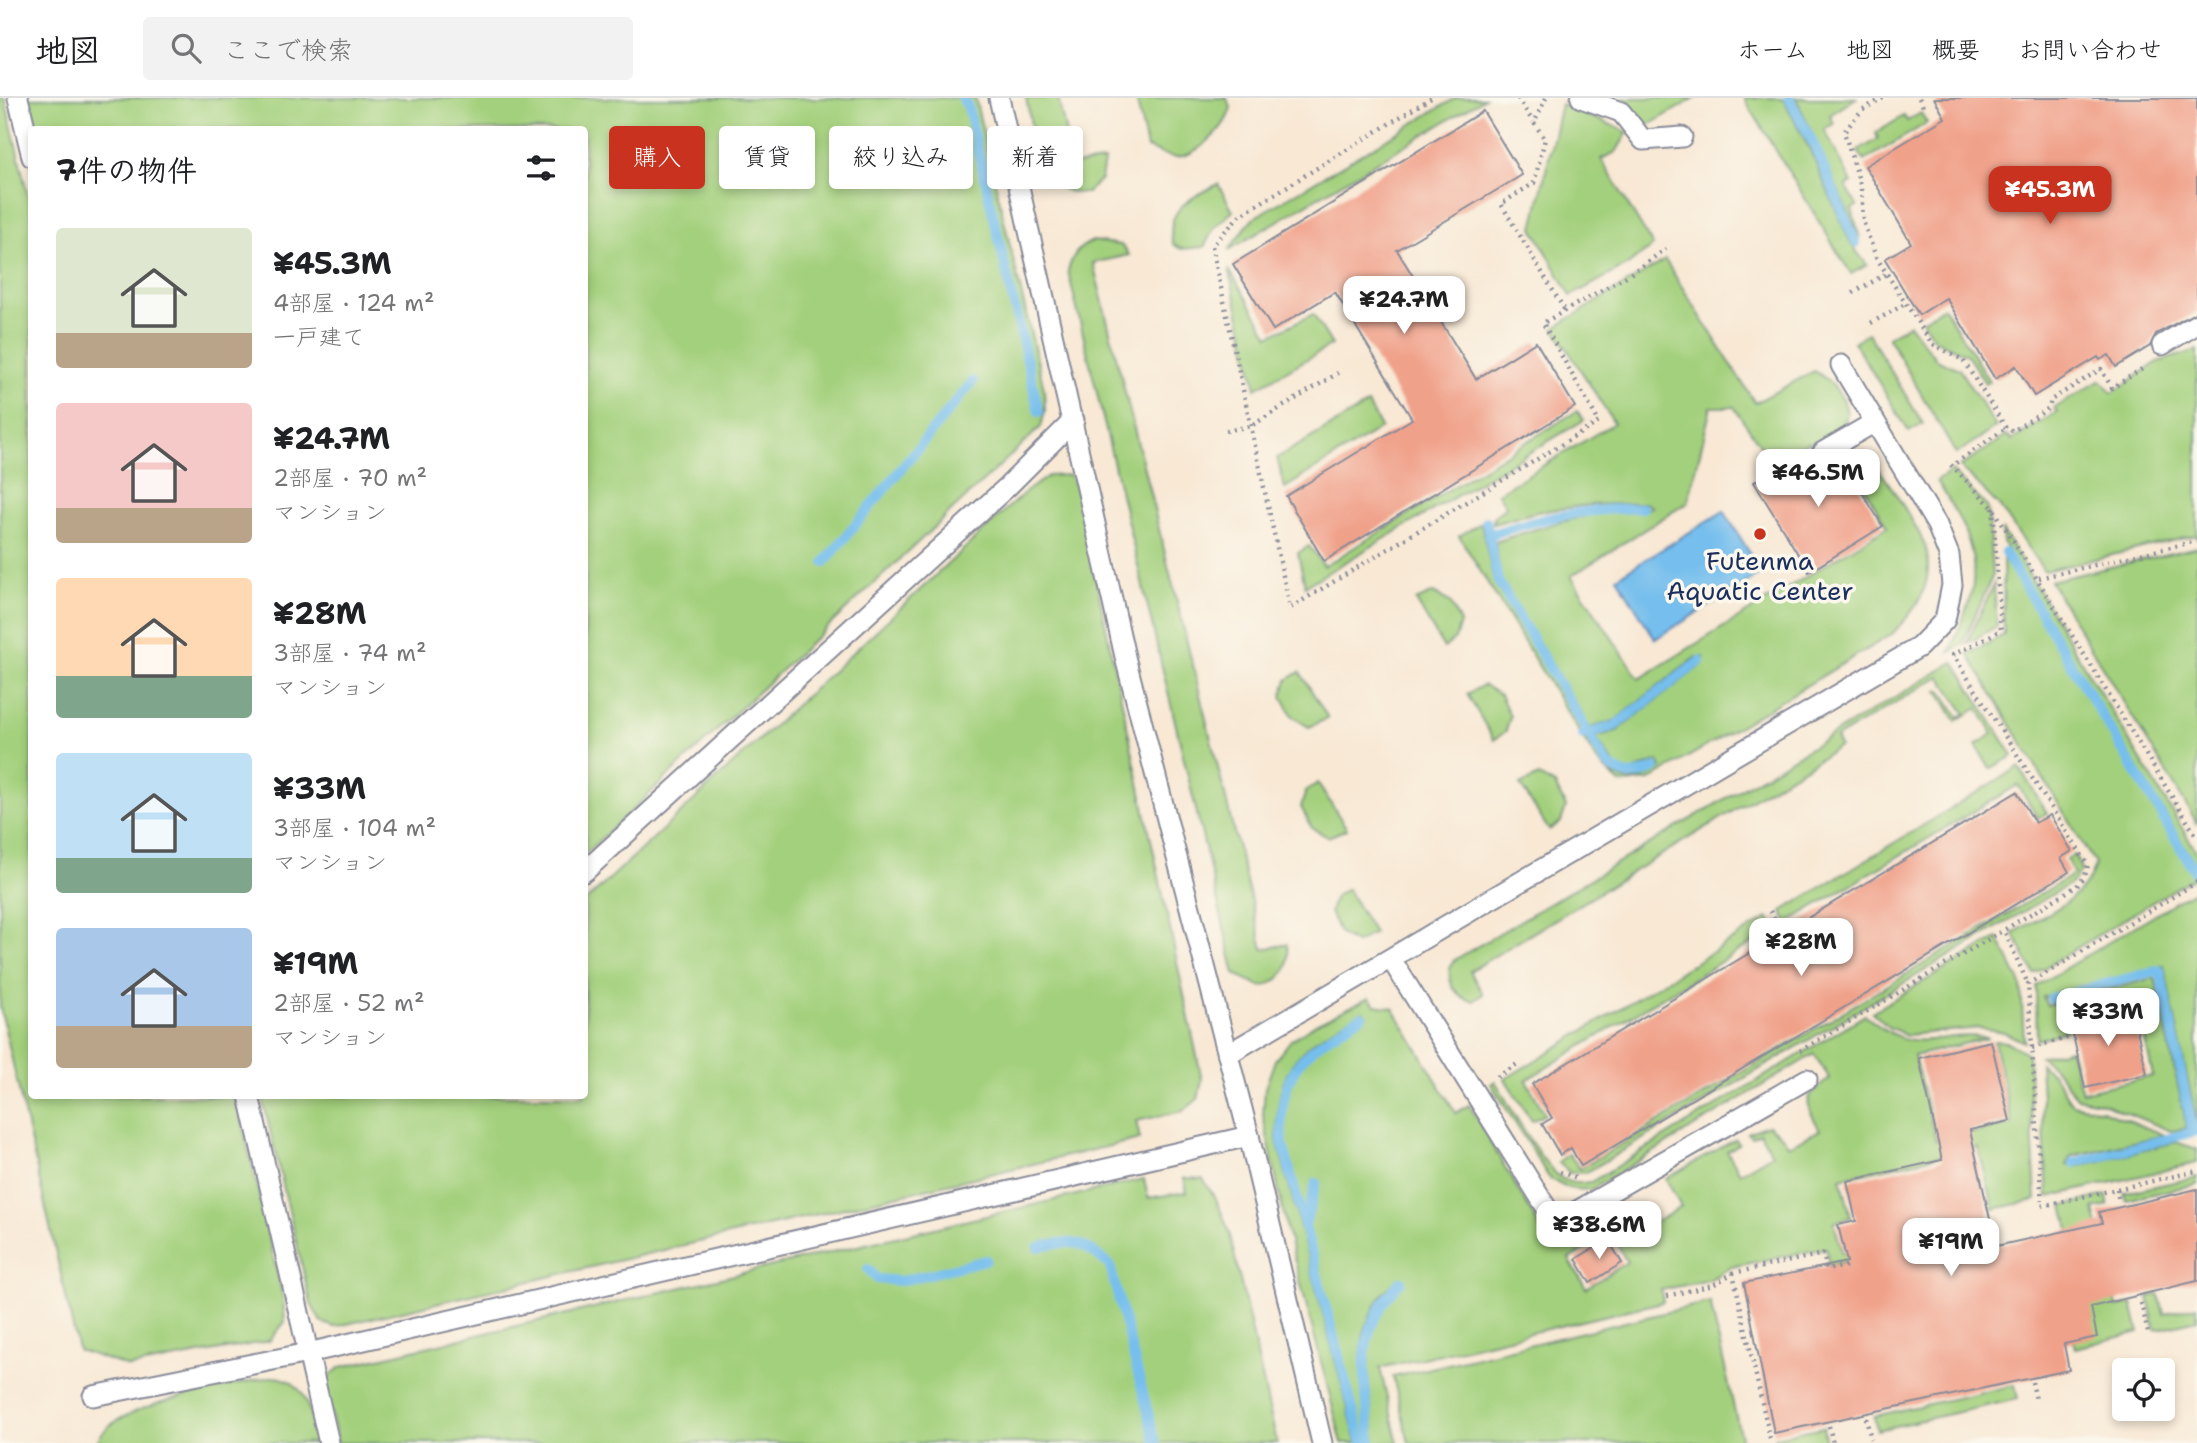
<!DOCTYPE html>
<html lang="ja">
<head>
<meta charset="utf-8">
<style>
	:root { --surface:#fff; --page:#f2f2f2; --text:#202124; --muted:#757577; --line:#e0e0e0; --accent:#c8321e }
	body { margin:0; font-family:"Shantell Sans","Klee One",sans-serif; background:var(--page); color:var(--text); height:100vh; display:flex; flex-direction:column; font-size:26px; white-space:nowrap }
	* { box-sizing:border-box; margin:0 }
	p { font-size:23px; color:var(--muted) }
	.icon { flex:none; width:38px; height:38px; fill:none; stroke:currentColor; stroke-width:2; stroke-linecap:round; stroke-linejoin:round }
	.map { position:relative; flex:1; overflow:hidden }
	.sheet { position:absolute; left:28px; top:28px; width:560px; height:973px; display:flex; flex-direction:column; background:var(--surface); border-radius:7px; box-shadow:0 4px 10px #0003 }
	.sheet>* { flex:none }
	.hud { position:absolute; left:609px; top:28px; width:665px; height:63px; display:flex; gap:14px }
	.buttons { position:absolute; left:2112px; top:1260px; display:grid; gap:14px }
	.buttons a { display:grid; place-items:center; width:63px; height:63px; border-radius:7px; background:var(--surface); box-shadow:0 4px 10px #0003; font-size:35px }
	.price { position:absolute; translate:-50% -60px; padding:0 16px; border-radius:14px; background:#fff; color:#222; font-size:23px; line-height:46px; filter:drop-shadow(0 2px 4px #0008) }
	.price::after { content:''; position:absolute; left:50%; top:42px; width:21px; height:16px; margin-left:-10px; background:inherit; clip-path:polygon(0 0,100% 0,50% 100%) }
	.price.selected { background:var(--accent); color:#fff }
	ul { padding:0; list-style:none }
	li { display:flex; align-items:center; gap:21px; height:175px; padding:0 28px }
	li span { display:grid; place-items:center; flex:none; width:196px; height:140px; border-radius:7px; color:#555 }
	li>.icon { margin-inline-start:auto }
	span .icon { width:84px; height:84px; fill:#fffc; stroke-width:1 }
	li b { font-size:30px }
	h2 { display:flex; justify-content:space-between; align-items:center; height:84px; padding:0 28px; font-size:30px }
	.pill { padding:0 24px; border-radius:7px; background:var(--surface); box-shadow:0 4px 10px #0003; font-size:24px; line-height:63px }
	.pill.selected { background:var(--accent); color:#fff }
	header { display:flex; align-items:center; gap:42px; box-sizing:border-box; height:98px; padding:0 35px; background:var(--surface); border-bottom:2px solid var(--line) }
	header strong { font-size:33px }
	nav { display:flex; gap:38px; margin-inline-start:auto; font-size:24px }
	.search { width:490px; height:63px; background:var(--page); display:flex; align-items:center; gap:18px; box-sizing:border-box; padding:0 24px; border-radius:7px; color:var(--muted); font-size:26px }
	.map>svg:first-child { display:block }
</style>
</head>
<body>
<header>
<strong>地図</strong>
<div class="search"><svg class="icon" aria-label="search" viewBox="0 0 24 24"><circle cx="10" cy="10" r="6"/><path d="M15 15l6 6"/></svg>ここで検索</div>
<nav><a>ホーム</a><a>地図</a><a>概要</a><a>お問い合わせ</a></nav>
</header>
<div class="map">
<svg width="2197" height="1345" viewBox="0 0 2197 1345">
	<rect width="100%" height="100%" fill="#fbf7ec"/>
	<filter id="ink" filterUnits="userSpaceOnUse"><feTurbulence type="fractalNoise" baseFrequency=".0143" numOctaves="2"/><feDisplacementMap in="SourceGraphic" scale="14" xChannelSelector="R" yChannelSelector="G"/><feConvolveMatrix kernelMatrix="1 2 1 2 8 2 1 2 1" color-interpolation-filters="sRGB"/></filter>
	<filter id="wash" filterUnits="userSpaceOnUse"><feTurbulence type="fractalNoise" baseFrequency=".00686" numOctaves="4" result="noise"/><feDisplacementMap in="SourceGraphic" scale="28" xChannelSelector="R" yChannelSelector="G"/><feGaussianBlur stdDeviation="1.57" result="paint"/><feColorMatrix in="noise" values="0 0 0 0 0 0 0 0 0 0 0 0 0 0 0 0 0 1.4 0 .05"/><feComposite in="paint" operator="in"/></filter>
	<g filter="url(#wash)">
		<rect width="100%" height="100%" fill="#f8e8d4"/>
		<!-- green -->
		<g fill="#a3d07c" stroke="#5f806d" stroke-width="2">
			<path d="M 0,0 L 5,0 L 32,116 L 32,998 L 236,998 L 283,1200 L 285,1224 L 269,1243 L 129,1269 L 78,1252 L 0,909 Z"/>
			<path d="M 29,0 L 975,0 L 1044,291 L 1045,313 L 1041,329 L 585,756 L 584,32 L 37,31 Z"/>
			<path d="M 1026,0 L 1058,0 L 1073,67 L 1104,63 L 1101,81 L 1087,95 C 1034,98 1035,40 1026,0 Z"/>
			<path d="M 1136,0 L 1226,0 L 1231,9 C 1227,29 1196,60 1174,59 C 1165,58 1156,53 1147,50 Z"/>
			<path d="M 1456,0 L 1485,0 L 1229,152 L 1252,121 Z"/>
			<path d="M 1621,0 L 1695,0 L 1644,30 L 1628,3 Z"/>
			<path d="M 1744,0 L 1783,0 L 1810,52 L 1851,146 L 1867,167 L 1851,176 Z"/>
			<path d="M 1796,0 L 1856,0 L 1830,17 L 1834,26 L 1824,31 L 1852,85 L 1846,88 L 1857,108 L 1852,111 L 1860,140 Z"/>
			<path d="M 1561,6 L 1628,34 L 1616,54 L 1601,61 L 1653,148 L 1626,168 L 1571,198 L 1533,130 Z"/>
			<path d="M 1921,15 L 1927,25 L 1864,63 L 1858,53 L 1878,41 L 1876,35 L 1904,18 L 1907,23 Z"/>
			<path d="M 1218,86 L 1233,113 L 1214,130 L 1204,149 L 1181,151 L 1173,146 C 1164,111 1191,100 1218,86 Z"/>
			<path d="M 1093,143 L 1121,147 L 1129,157 L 1093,165 L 1263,851 L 1287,846 C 1292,869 1284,882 1262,889 L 1235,876 L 1068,173 C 1072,158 1078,149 1093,143 Z"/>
			<path d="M 1665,162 L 1755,305 L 1814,273 C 1831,281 1859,311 1840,330 C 1833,338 1820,343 1812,349 L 1808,344 L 1773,366 L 1734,309 L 1711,309 L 1688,404 L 1571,478 L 1639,581 L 1887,429 L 1848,361 C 1855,358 1862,356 1868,360 C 1879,366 1923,438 1926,451 C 1928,457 1928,466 1928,472 C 1926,500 1910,517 1892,536 L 1650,682 L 1620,686 L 1597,663 L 1459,438 L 1481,425 L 1494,484 L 1610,675 C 1628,688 1644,683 1661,670 L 1658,663 L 1631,674 L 1619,673 L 1595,639 L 1617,633 L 1703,566 L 1704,559 L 1696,559 L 1614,623 L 1590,630 L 1501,481 L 1495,444 C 1529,433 1562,422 1597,416 C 1615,412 1636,418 1652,409 L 1645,405 L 1589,407 L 1536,414 L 1493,426 L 1494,418 L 1506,409 L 1498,395 L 1614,325 L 1554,230 Z"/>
			<path d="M 1229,171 L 1269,238 L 1313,216 L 1332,247 L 1256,290 Z"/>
			<path d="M 1944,209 L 1989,283 L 1985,285 L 1967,257 L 1934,241 L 1922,222 Z"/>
			<path d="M 1909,226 L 1936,261 L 1959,271 L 1996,329 L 1956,356 L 1888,239 Z"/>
			<path d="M 1868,235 L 1923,326 L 1909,334 L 1854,244 Z"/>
			<path d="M 2197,252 L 2197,437 L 2044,473 L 2000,409 L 1960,369 L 2007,337 L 2012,342 L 2057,314 L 2054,310 L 2101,282 L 2112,295 L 2158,264 Z"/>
			<path d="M 1368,306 L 1381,330 L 1285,390 L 1277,360 Z"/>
			<path d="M 1577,313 L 1584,322 L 1305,488 L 1298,455 L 1309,448 L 1324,468 Z"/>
			<path d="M 1952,373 L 1988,410 L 1992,479 L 1962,547 L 1950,554 C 1957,534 1966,516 1971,496 C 1982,455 1958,416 1937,383 Z"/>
			<path d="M 1070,377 L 1078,397 L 1202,982 L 1198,1001 L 1183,1013 L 1136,1023 L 1140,1041 L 334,1229 L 321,1224 L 311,1206 L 262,998 L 584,998 L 585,804 L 1023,396 L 1048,378 Z"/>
			<path d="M 2002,432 L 2197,755 L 2197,769 L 2003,445 Z"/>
			<path d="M 2197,449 L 2197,725 L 2050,483 Z"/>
			<path d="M 2003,456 L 2194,779 L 2034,876 L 2013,835 C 2043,817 2087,802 2095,766 L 1968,556 L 2004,537 Z"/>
			<path d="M 1994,486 L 1997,528 L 1966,546 Z"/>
			<path d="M 1433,495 L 1450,504 L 1460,525 L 1455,541 L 1444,550 L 1416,503 Z"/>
			<path d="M 1954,564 L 2013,658 L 1990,671 L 1976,647 L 1993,636 L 1978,610 L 1956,623 L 1938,593 L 1941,592 L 1959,619 L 1966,616 L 1940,578 L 1836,640 L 1840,648 L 1470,873 L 1483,896 L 1474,903 C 1454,900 1444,880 1453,863 Z"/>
			<path d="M 1300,574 L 1328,620 L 1309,629 L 1293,619 L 1282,598 L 1287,582 Z"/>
			<path d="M 1484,587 L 1500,597 L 1510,618 L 1506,633 L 1494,642 L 1467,596 Z"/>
			<path d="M 2019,669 L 2047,715 L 2038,720 L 2018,687 L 1788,824 L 1782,813 Z"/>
			<path d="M 1539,678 L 1555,687 L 1566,709 L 1561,724 L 1549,732 L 1520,687 Z"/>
			<path d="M 1318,685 L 1347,731 L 1328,739 L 1312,730 L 1301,709 L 1306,693 Z"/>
			<path d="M 2074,757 L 2082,772 L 2073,784 L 1587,1074 L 1570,1075 L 1558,1064 L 1569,1056 L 1580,1071 L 2074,776 L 2066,761 Z"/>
			<path d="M 1347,791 L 1374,835 L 1356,845 L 1340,836 L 1330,814 L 1335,799 Z"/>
			<path d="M 2197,791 L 2197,1027 L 2164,867 L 2043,899 L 2047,907 L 2155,880 L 2187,1030 L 2171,1033 L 2100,1004 L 2077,1000 L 2053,968 L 2040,959 L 2070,951 L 2082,994 L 2153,978 L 2137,904 L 2062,922 L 2066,933 L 2037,942 L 2036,888 Z"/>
			<path d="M 1768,820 L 1775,831 L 1526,982 L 1545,1016 L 1532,1023 L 1505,981 Z"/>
			<path d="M 1998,840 L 2021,886 L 2024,944 L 2004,934 L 1979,930 L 1907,937 L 1888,929 L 1872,914 Z"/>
			<path d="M 1369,900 L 1376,907 L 1393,910 L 1456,1015 L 1469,1007 L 1550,1147 L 1574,1133 L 1587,1151 L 1569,1161 L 1586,1190 L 1627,1164 L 1610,1134 L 1597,1142 L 1586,1126 L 1619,1107 L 1638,1135 L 1681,1109 L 1666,1081 L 1736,1041 L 1739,1046 L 1727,1053 L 1740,1075 L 1772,1056 L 1760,1035 L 1751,1039 L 1747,1035 L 1768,1027 L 1783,1039 L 1789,1048 L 1820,1032 C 1805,1004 1801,1000 1830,981 L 1814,956 L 1592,1091 C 1574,1093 1561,1090 1548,1078 L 1491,986 L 1495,983 C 1511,1009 1537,1061 1560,1079 C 1569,1086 1579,1086 1591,1084 L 1865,917 C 1918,963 1932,931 1988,940 L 1914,958 L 1936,1043 L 2012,1026 L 1994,943 L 2007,944 L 2028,956 L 2036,1102 L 1994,1111 L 1978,1049 L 1841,1080 L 1851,1119 L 1834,1124 L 1842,1155 L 1856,1152 L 1858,1161 L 1829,1167 L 1826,1150 L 1731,1169 L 1709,1182 L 1661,1192 L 1663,1204 L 1380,1270 L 1398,1345 L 1375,1345 C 1370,1281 1353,1236 1403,1186 L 1403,1181 C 1381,1187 1364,1226 1362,1247 C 1359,1279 1366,1314 1368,1345 L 1364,1345 L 1307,1128 L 1318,1087 L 1317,1083 L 1314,1084 L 1304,1121 C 1294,1079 1270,1019 1292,979 C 1307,952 1343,934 1367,918 L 1363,913 C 1300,949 1275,964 1277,1042 L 1357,1345 L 1342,1345 L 1287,1132 L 1263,1018 L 1265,990 L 1275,962 L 1291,942 L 1317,925 Z"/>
			<path d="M 2040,966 L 2053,976 L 2072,1006 L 2102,1012 L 2164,1037 L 2072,1058 L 2067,1067 L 2076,1069 L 2176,1044 L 2197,1051 L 2197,1065 L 2048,1099 Z"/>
			<path d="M 2197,1079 L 2197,1086 L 2126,1102 L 2124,1095 Z"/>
			<path d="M 1184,1080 L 1203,1081 L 1216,1101 L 1229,1133 L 1277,1345 L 338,1345 L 326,1294 L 328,1279 L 341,1269 L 1144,1081 L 1148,1100 L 1187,1094 Z"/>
			<path d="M 2107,1097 L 2108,1107 L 2094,1111 L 2117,1209 L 2132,1206 L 2139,1234 L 2075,1250 L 2064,1207 L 2088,1200 L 2063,1108 Z"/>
			<path d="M 2159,1196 L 2164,1216 L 2197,1208 L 2197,1222 L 2155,1232 L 2148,1199 Z"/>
			<path d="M 1710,1204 L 1742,1345 L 1409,1345 L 1393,1279 Z"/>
			<path d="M 270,1279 C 307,1278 310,1316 317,1345 L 97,1345 C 106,1306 233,1288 270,1279 Z"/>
			<path d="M 2015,1287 L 2018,1301 L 1877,1332 L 1874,1318 Z"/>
			<path d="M 1823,1329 L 1826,1345 L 1777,1345 L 1775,1339 Z"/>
		</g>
		<!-- water -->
		<path fill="#74beed" stroke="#4876a6" stroke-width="2" d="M 1724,413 L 1762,475 L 1655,541 L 1617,479 Z"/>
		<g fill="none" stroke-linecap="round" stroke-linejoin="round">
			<!-- stream -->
			<g stroke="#74beed" stroke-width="10">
				<path d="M 962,0 L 968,9 L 1039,314"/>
				<path d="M 1789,0 L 1815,49 L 1856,145"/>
				<path d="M 1486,423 L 1498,483 L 1606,665 C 1623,680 1635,680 1655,670"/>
				<path d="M 1489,437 C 1545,419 1584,411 1643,410"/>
				<path d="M 2005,455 L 2197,777"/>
				<path d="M 825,464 L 973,283"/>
				<path d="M 1583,637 L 1615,628 L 1700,563"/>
				<path d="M 2051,900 L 2160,872 L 2193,1034"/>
				<path d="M 2074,1065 L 2197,1033"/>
				<path d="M 1305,1127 L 1316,1085"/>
				<path d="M 1038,1149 C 1074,1140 1084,1144 1110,1168 L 1156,1345"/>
				<path d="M 868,1171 L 877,1181 L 901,1183 L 986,1162"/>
				<path d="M 1362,1345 L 1282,1043 C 1278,968 1303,955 1362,918"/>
				<path d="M 1371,1345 C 1365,1280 1351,1235 1401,1183"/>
			</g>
		</g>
		<g id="blocks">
			<!-- building -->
			<g fill="#f0a18a">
				<path d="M 1934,0 L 2197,0 L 2197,214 L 2156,236 L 2150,248 L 2116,269 L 2109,257 L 2100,262 L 2098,259 L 2034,298 L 2016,268 L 1995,281 L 1946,200 L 1919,217 L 1885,161 L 1911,145 L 1865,68 L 1945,20 Z"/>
				<path d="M 1483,13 L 1522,77 L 1397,152 L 1476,281 L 1536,244 L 1575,309 L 1324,463 L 1286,398 L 1412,321 L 1335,194 L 1273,232 L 1233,166 Z"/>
				<path d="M 1800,356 L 1815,378 L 1841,361 L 1883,428 L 1809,474 L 1754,384 Z"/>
				<path d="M 2017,694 L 2035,725 L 2050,717 L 2072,753 L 2061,760 L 2069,774 L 1581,1068 L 1571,1050 L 1560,1057 L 1542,1026 L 1552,1020 L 1532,986 Z"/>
				<path d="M 2132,910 L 2147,976 L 2085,990 L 2070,924 Z"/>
				<path d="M 1991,943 L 2010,1023 L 1970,1032 L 1996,1148 L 2102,1125 L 2099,1114 L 2197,1091 L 2197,1183 L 2091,1209 L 2097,1239 L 2064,1246 L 2069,1272 L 1774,1335 L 1744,1185 L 1847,1164 L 1838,1127 L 1856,1123 L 1847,1083 L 1942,1062 L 1919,960 Z"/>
				<path d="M 1608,1141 L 1622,1165 L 1590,1185 L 1576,1161 Z"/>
			</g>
		</g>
	</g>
	<g filter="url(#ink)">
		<use href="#blocks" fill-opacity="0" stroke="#8a8c99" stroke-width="2"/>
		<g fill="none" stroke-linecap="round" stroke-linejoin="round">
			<!-- lane casing -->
			<g stroke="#8a8c99" stroke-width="23">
				<g id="lane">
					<path d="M 18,0 L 32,59"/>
					<path d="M 999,0 L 1126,563 L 1249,1038 L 1322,1345"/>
					<path d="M 1581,0 L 1621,14 L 1643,42 L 1682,39"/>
					<path d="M 2162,247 L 2197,226"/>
					<path d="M 1823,354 L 1875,324"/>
					<path d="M 584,774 L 1007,389 L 1074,322"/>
					<path d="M 1391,861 L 1556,1125 L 1807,981"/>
					<path d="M 1228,956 L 1919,549 L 1945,522 L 1952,487 L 1949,457 L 1937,427 L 1841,267"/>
					<path d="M 249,998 L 329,1345"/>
					<path d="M 93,1298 L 308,1255 L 1249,1038"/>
				</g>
			</g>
			<!-- path -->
			<g stroke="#8a8c99" stroke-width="4.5" stroke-dasharray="2 5" stroke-linecap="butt">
				<path d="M 1431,0 L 1239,118 L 1212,148 L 1290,510 L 1599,324 L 1543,225 L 1630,176 L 1666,151"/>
				<path d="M 1518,0 L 1533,24"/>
				<path d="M 1546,0 L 1534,25 L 1545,41 L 1534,85 L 1501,106 L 1564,211"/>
				<path d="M 1883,0 L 1862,12 L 1844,34 L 1861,89 L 1863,123 L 1876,159 L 1932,246 L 1963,262 L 2006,330 L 2013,333 L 2049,310 L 2051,302 L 2101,271 L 2112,290 L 2145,269"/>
				<path d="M 1919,0 L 1924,11"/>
				<path d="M 1853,195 L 1886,176"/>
				<path d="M 1871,225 L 1905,206"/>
				<path d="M 1226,333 L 1251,328 L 1338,275"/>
				<path d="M 1956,365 L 2006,330"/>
				<path d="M 1951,367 L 1993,410 L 2197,739"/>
				<path d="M 1993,410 L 2001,532 L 1953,557 L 2088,767 L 2085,778 L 2077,788 L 2004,832 L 2028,886"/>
				<path d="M 2039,480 L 2197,443"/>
				<path d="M 2197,784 L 2028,886 L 2042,1108 L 2197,1073"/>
				<path d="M 1770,813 L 1780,829"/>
				<path d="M 2032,950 L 2067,940"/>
				<path d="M 1800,953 L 2004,832"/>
				<path d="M 1497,979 L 1519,965"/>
				<path d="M 1560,1074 L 1577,1080"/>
				<path d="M 2117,1091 L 2119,1105"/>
				<path d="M 1733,1175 L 1823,1156 L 1827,1172 L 1851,1167"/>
				<path d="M 1667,1198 L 1713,1187 L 1733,1175 L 1771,1345"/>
				<path d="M 2141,1205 L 2149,1239"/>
				<path d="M 2032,1284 L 2036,1302"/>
				<path d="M 1866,1320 L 1871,1341"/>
				<path d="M 1829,1328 L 1833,1345"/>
			</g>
			<!-- lane -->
			<use href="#lane" stroke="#fff" stroke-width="19"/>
		</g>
	</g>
	<!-- markers -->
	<circle fill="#c8321e" stroke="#fbf7ec" stroke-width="2.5" cx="1760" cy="436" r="7"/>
	<g text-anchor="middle" stroke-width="7" stroke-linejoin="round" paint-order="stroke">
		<!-- poi labels -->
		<g font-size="26" fill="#1b2f5e" stroke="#fbf7ec">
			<text x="1760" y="472">Futenma<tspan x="1760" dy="30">Aquatic Center</tspan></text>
		</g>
	</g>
</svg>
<div class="buttons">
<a><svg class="icon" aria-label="locate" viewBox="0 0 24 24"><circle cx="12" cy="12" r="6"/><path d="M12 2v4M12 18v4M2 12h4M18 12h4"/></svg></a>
</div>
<b class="price selected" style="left:2050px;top:128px">¥45.3M</b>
<b class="price" style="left:1404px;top:238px">¥24.7M</b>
<b class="price" style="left:1818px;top:411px">¥46.5M</b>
<b class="price" style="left:1801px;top:880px">¥28M</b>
<b class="price" style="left:2108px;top:950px">¥33M</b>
<b class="price" style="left:1599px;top:1163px">¥38.6M</b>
<b class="price" style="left:1951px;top:1180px">¥19M</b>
<div class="hud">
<a class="pill selected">購入</a>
<a class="pill">賃貸</a>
<a class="pill">絞り込み</a>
<a class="pill">新着</a>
</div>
<section class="sheet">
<h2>7件の物件<svg class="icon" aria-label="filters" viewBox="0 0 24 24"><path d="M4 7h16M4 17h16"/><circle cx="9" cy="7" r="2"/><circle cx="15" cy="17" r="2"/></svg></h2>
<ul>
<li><span style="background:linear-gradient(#dfe7d0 75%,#b9a48a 0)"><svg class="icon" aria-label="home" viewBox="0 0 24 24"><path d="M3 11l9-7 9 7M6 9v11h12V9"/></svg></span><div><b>¥45.3M</b><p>4部屋 · 124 m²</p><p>一戸建て</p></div></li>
<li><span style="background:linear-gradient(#f6c9c9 75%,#b9a48a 0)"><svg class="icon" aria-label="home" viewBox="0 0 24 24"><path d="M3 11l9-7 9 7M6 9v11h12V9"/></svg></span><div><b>¥24.7M</b><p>2部屋 · 70 m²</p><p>マンション</p></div></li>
<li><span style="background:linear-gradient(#ffd9b3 70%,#7fa58c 0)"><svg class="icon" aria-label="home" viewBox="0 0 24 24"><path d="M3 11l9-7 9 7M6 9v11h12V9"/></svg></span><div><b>¥28M</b><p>3部屋 · 74 m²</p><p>マンション</p></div></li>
<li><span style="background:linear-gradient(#bfe0f5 75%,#7fa58c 0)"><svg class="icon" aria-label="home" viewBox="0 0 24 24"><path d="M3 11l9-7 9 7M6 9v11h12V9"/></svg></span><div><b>¥33M</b><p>3部屋 · 104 m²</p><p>マンション</p></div></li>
<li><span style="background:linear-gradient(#a9c7e8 70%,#b9a48a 0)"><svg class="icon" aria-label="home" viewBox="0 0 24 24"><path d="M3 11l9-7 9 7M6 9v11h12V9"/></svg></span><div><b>¥19M</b><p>2部屋 · 52 m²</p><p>マンション</p></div></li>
</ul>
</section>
</div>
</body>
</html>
